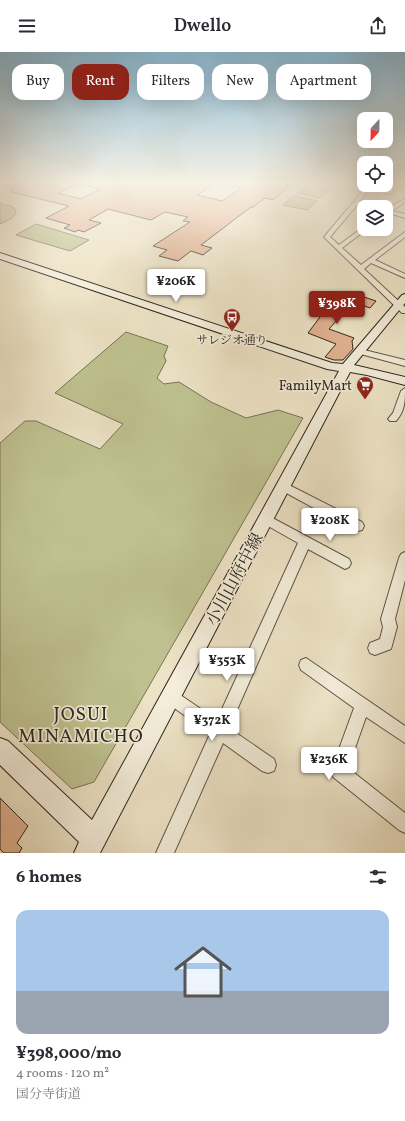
<!DOCTYPE html>
<html lang="en">
<head>
<meta charset="utf-8">
<style>
	:root { --surface:#fff; --page:#f2f2f3; --text:#2b2b33; --muted:#7c7c81; --line:#e1e1e2; --accent:#8f2418 }
	body { margin:0; font-family:Vollkorn,"Noto Serif JP",serif; background:var(--page); color:var(--text); height:100vh; display:flex; flex-direction:column; font-size:15px; white-space:nowrap }
	* { box-sizing:border-box; margin:0 }
	p { font-size:13px; color:var(--muted) }
	.icon { flex:none; width:22px; height:22px; fill:none; stroke:currentColor; stroke-width:2; stroke-linecap:round; stroke-linejoin:round }
	.map { position:relative; height:801px; overflow:hidden }
	.drawer { display:flex; flex-direction:column; background:var(--surface); flex:1 }
	.drawer>* { flex:none }
	.guide { position:absolute; left:12px; top:12px; width:381px; height:36px; display:flex; gap:8px }
	.needle { width:26px; rotate:202deg }
	.tools { position:absolute; left:357px; top:60px; display:grid; gap:8px }
	.tools a { display:grid; place-items:center; width:36px; height:36px; border-radius:8px; background:var(--surface); box-shadow:0 4px 16px #0002; font-size:20px }
	.price { position:absolute; translate:-50% -34px; padding:0 9px; border-radius:4px; background:#fff; color:#222; font-size:13px; line-height:26px; filter:drop-shadow(0 1px 2px #0008) }
	.price::after { content:''; position:absolute; left:50%; top:24px; width:12px; height:9px; margin-left:-6px; background:inherit; clip-path:polygon(0 0,100% 0,50% 100%) }
	.price.active { background:var(--accent); color:#fff }
	ul { padding:0; list-style:none }
	li { display:grid; align-content:center; gap:8px; height:212px; padding:0 16px }
	li+li { border-top:1px solid var(--line) }
	li span { display:grid; place-items:center; height:124px; border-radius:12px; color:#555 }
	li>.icon { margin-inline-start:auto }
	span .icon { width:72px; height:72px; fill:#fffc; stroke-width:1 }
	li b { font-size:17px }
	h2 { display:flex; justify-content:space-between; align-items:center; height:48px; padding:0 16px; font-size:17px }
	.tag { padding:0 14px; border-radius:12px; background:var(--surface); box-shadow:0 4px 16px #0002; font-size:14px; line-height:36px }
	.tag.active { background:var(--accent); color:#fff }
	header { display:flex; justify-content:space-between; align-items:center; height:52px; padding:0 16px; background:var(--surface); font-size:18px; font-weight:600 }
	.map>svg:first-child { display:block }
</style>
</head>
<body>
<header><svg class="icon" aria-label="menu" viewBox="0 0 24 24"><path d="M4 6h16M4 12h16M4 18h16"/></svg>Dwello<svg class="icon" aria-label="share" viewBox="0 0 24 24"><path d="M12 15V3M7 8l5-5 5 5M5 13v7h14v-7"/></svg></header>
<div class="map">
<svg width="405" height="801" viewBox="0 0 405 801">
	<rect width="100%" height="100%" fill="#ede3c6"/>
	<filter id="stains"><feTurbulence type="fractalNoise" baseFrequency=".005" numOctaves="4"/><feColorMatrix values="0 0 0 0 .2 0 0 0 0 .09 0 0 0 0 .02 0 0 0 .5 -.17"/></filter>
	<radialGradient id="worn" r=".72"><stop offset=".6" stop-color="#630" stop-opacity="0"/><stop offset="1" stop-color="#630" stop-opacity=".3"/></radialGradient>
	<!-- green -->
	<g fill="#bfc190" stroke="#787458">
		<path d="M 307,133 L 330,138 L 321,146 L 298,141 Z"/>
		<path d="M 293,144 L 294,144 L 317,149 L 307,158 L 283,153 Z"/>
		<path d="M 0,151 L 13,155 L 16,158 C 16,166 7,169 0,172 Z"/>
		<path d="M 36,172 L 89,188 L 70,199 L 16,183 Z"/>
		<path d="M 126,280 L 168,294 L 164,304 L 166,309 L 157,326 L 164,332 L 179,330 L 211,350 L 246,366 L 278,358 L 303,366 L 94,730 L 72,737 L 0,670 L 0,391 L 25,369 L 36,369 L 100,397 L 123,372 L 55,341 Z"/>
	</g>
	<!-- building -->
	<g fill="#e2b290" stroke="#30271f" fill-rule="evenodd">
		<path d="M 16,130 L 175,130 L 184,132 L 185,130 L 218,130 L 197,143 L 222,149 L 241,136 L 228,133 L 228,130 L 274,130 L 291,133 L 273,148 L 265,146 L 253,155 L 251,155 L 201,193 L 212,196 L 203,203 L 191,199 L 178,209 L 159,204 L 167,198 L 153,194 L 190,170 L 183,169 L 188,165 L 165,160 L 151,168 L 108,157 L 89,168 L 101,171 L 84,180 L 78,178 L 75,180 L 64,176 L 70,173 L 46,166 L 69,154 L 11,140 L 14,138 L 3,135 ZM 83,130 L 82,133 L 101,137 L 81,147 L 58,141 Z"/>
		<path d="M 338,241 L 347,244 L 352,249 L 358,243 L 376,249 L 370,256 L 353,250 L 329,277 L 354,286 L 352,289 L 353,297 L 343,308 L 334,308 L 325,305 L 336,292 L 308,281 Z"/>
		<path d="M 0,746 L 28,774 L 17,791 L 22,796 L 19,801 L 4,801 L 0,797 Z"/>
	</g>
	<g fill="none" stroke-linecap="round" stroke-linejoin="round">
		<!-- street casing -->
		<g stroke="#5f5649" stroke-width="2">
			<g id="street">
				<path d="M 401,130 L 405,130 L 405,131 L 390,142 L 386,142 L 386,140 Z"/>
				<path d="M 368,133 L 373,133 L 359,150 L 375,155 L 357,153 L 330,185 L 339,193 L 362,176 L 367,177 L 342,196 L 361,213 L 405,180 L 405,185 L 375,208 L 405,222 L 405,226 L 371,211 L 364,217 L 405,255 L 405,261 L 402,261 L 324,185 Z"/>
				<path d="M 405,147 L 405,150 L 392,159 L 405,162 L 405,166 L 389,161 L 386,163 L 386,157 Z"/>
				<path d="M 357,297 L 360,297 L 405,308 L 405,314 L 357,301 Z"/>
				<path d="M 405,336 C 405,349 405,359 396,369 L 390,369 L 388,367 L 393,361 L 401,339 Z"/>
				<path d="M 283,430 L 362,470 L 364,474 L 362,478 L 358,479 L 354,478 L 279,437 L 278,434 L 279,431 Z"/>
				<path d="M 265,462 L 349,507 L 351,511 L 349,515 L 345,517 L 308,497 L 229,676 L 274,707 L 276,713 L 274,719 L 268,721 L 262,719 L 223,691 L 174,801 L 156,801 L 210,682 L 166,650 L 164,645 L 166,640 L 171,638 L 176,640 L 217,668 L 298,491 L 261,470 L 259,467 L 261,464 Z"/>
				<path d="M 405,500 L 405,528 L 395,567 L 397,575 L 391,597 L 375,603 L 370,601 L 368,596 L 370,591 L 380,587 L 383,575 L 381,567 L 399,506 L 401,502 Z"/>
				<path d="M 306,606 L 405,674 L 405,691 L 366,665 L 348,716 L 405,761 L 405,781 L 399,778 L 333,725 L 331,719 L 354,656 L 301,618 L 299,613 L 301,608 Z"/>
			</g>
		</g>
		<!-- secondary casing -->
		<g stroke="#30271f" stroke-width="2">
			<path id="secondary" d="M 0,201 L 332,311 L 343,312 L 402,243 L 405,242 L 405,251 L 354,313 L 405,325 L 405,333 L 367,323 L 350,320 L 100,801 L 74,801 L 79,790 L 0,713 L 0,686 L 8,689 L 92,768 L 339,319 L 327,317 L 0,207 Z"/>
		</g>
		<!-- street -->
		<use href="#street" fill="#f3edda" fill-rule="evenodd"/>
		<!-- secondary -->
		<use href="#secondary" fill="#f3edda" fill-rule="evenodd"/>
	</g>
	<!-- sky -->
	<linearGradient id="sky" x2="0" y2="1"><stop stop-color="#88b8d3"/><stop offset="0.54" stop-color="#f7f2e5"/><stop offset="1" stop-color="#f7f2e5" stop-opacity="0"/></linearGradient>
	<rect width="405" height="242" fill="url(#sky)"/>
	<!-- icons -->
	<defs>
		<g id="bus-pin" transform="scale(0.9)"><path d="M0 17L-7.5 6A9.5 9.5 0 1 1 7.5 6Z" fill="#8f2418" stroke="#f3edda"/><path d="M-5-6H5V4H4V6H2V4H-2V6H-4V4H-5ZM-3.5-4V0h7V-4ZM-3.5 1.2v1.5H-2V1.2ZM2 1.2v1.5H3.5V1.2Z" fill="#fff"/></g>
		<g id="supermarket-pin" transform="scale(0.9)"><path d="M0 17L-7.5 6A9.5 9.5 0 1 1 7.5 6Z" fill="#8f2418" stroke="#f3edda"/><path d="M-6-5.5h2.5l.6 2H6L4.5 2H-2.5L-4.4-4H-6ZM-1.5 3.2a1.3 1.3 0 1 0 .1 0ZM3 3.2a1.3 1.3 0 1 0 .1 0Z" fill="#fff"/></g>
	</defs>
	<g fill-rule="evenodd">
		<use href="#bus-pin" x="232" y="265"/>
		<use href="#supermarket-pin" x="365" y="333"/>
	</g>
	<g text-anchor="middle" stroke-width="3.5" stroke-linejoin="round" paint-order="stroke">
		<!-- far-poi labels -->
		<g font-size="12" fill="#30271f" stroke="#f3edda">
			<text x="232" y="292">サレジオ通り</text>
		</g>
		<!-- poi labels -->
		<g font-size="14" fill="#30271f" stroke="#f3edda" text-anchor="end">
			<text x="352" y="338">FamilyMart</text>
		</g>
		<!-- near-street labels -->
		<g font-size="17" fill="#30271f" stroke="#f3edda">
			<text transform="translate(234 527) rotate(-62)" y="6">小川山府中線</text>
		</g>
		<!-- near-quarter labels -->
		<g font-size="19" letter-spacing="1" fill="#30271f" stroke="#f3edda">
			<text x="81" y="668">JOSUI<tspan x="81" dy="22">MINAMICHO</tspan></text>
		</g>
	</g>
	<rect width="100%" height="100%" filter="url(#stains)"/>
	<rect width="100%" height="100%" fill="url(#worn)"/>
</svg>
<div class="tools">
<a><svg class="needle" viewBox="-14 -14 28 28"><path d="M0-13l5 13h-10z" fill="#e53935"/><path d="M0 13l5-13h-10z" fill="#7c7c81"/></svg></a>
<a><svg class="icon" aria-label="locate" viewBox="0 0 24 24"><circle cx="12" cy="12" r="6"/><path d="M12 2v4M12 18v4M2 12h4M18 12h4"/></svg></a>
<a><svg class="icon" aria-label="layers" viewBox="0 0 24 24"><path d="M12 4l9 5-9 5-9-5zM3 14l9 5 9-5"/></svg></a>
</div>
<b class="price" style="left:176px;top:251px">¥206K</b>
<b class="price active" style="left:337px;top:273px">¥398K</b>
<b class="price" style="left:330px;top:490px">¥208K</b>
<b class="price" style="left:227px;top:630px">¥353K</b>
<b class="price" style="left:212px;top:690px">¥372K</b>
<b class="price" style="left:329px;top:729px">¥236K</b>
<div class="guide">
<a class="tag">Buy</a>
<a class="tag active">Rent</a>
<a class="tag">Filters</a>
<a class="tag">New</a>
<a class="tag">Apartment</a>
</div>
</div>
<section class="drawer">
<h2>6 homes<svg class="icon" aria-label="filters" viewBox="0 0 24 24"><path d="M4 7h16M4 17h16"/><circle cx="9" cy="7" r="2"/><circle cx="15" cy="17" r="2"/></svg></h2>
<ul>
<li><span style="background:linear-gradient(#a9c7e8 65%,#9aa5b1 0)"><svg class="icon" aria-label="home" viewBox="0 0 24 24"><path d="M3 11l9-7 9 7M6 9v11h12V9"/></svg></span><div><b>¥398,000/mo</b><p>4 rooms · 120 m²</p><p>国分寺街道</p></div></li>
</ul>
</section>
</body>
</html>
